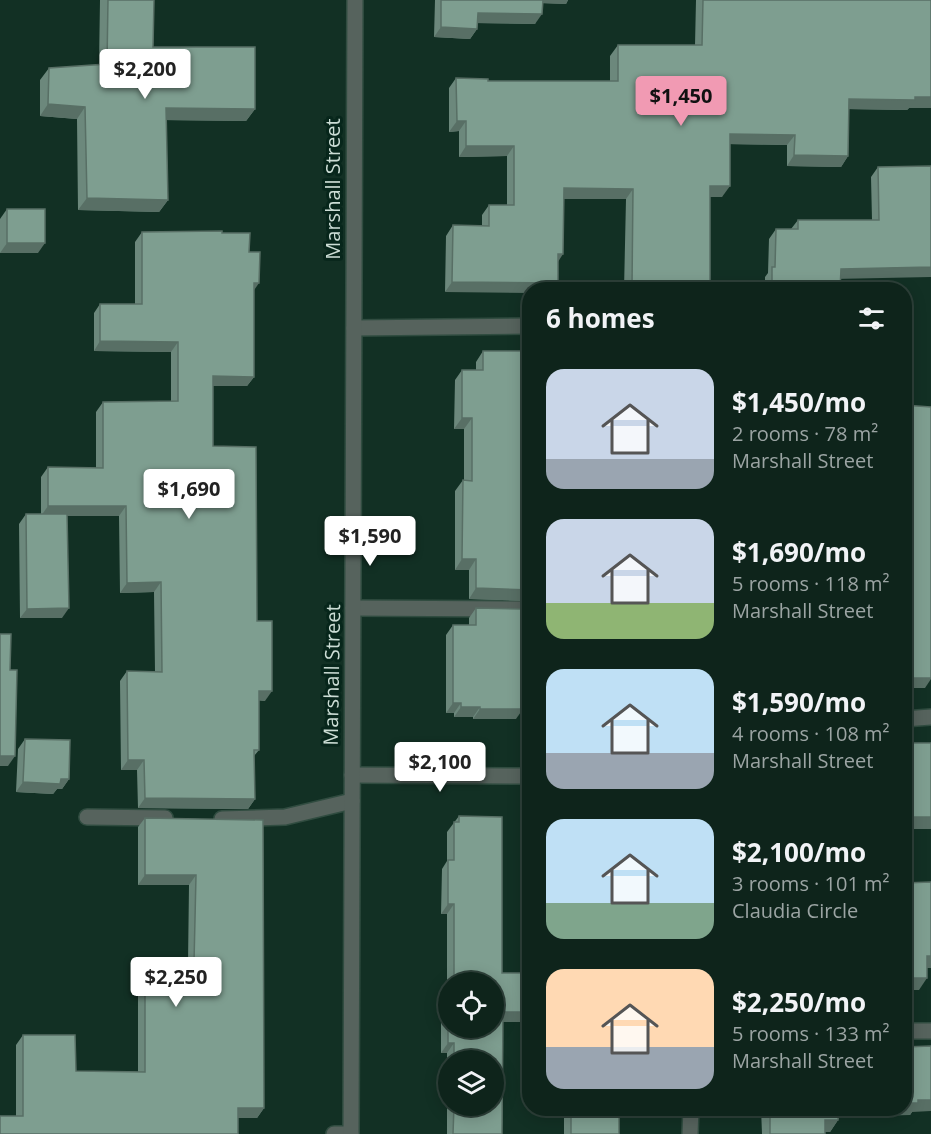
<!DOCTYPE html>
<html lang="en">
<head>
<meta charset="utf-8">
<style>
	:root { --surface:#0e241b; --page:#1c3028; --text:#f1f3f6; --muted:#9ba4a3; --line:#2e413a; --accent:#f19ab3 }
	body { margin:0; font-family:"Open Sans",sans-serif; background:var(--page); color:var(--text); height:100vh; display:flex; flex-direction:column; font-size:22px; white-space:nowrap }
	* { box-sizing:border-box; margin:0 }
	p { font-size:20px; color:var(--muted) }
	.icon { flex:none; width:33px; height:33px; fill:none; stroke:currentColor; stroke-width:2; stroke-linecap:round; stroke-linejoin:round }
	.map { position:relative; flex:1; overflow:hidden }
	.drawer { position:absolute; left:522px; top:282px; width:390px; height:834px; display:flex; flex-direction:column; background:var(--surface); border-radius:24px; box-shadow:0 3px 15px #0003,0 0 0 2px var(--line) }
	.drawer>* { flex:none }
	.buttons { position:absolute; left:438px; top:972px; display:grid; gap:12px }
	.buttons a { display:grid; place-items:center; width:66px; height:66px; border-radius:50%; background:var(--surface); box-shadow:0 3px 15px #0003,0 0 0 2px var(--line); font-size:30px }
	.price { position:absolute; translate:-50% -51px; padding:0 14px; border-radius:6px; background:#fff; color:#222; font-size:20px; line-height:39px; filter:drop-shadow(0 2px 3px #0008) }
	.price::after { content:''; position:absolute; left:50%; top:36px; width:18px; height:14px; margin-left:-9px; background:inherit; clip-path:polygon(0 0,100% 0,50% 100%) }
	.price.current { background:var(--accent); color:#111 }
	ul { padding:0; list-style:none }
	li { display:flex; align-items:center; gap:18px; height:150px; padding:0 24px }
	li span { display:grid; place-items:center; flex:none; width:168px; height:120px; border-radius:18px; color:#555 }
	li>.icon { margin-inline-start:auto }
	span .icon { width:72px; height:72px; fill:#fffc; stroke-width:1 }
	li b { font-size:26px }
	h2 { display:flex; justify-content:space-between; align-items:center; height:72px; padding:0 24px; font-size:26px }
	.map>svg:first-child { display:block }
</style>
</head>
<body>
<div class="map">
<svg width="931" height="1134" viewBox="0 0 931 1134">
	<rect width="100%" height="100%" fill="#123024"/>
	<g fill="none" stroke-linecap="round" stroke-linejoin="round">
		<!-- minor casing -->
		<g stroke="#304c40" stroke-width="18">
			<g id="minor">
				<path d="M 354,328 L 530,326"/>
				<path d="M 353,608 L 530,609"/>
				<path d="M 904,719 L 931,717"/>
				<path d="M 352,775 L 530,776"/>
				<path d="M 87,817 L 165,818"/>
				<path d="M 222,819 L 285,817 L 352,801"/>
				<path d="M 909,1031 L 931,1031"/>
				<path d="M 334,1134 L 351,1134"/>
				<path d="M 351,1134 L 355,0"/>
				<path d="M 690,1134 L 691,1108"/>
			</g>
		</g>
		<!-- minor -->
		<use href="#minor" stroke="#56635d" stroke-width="15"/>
	</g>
	<!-- wall -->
	<g fill="#6c887c" fill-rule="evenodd">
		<path d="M 100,0 L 154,0 L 153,47 L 255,109 L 246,121 L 166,120 L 168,200 L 159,212 L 78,210 L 77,119 L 40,116 L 40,80 L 49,68 L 99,65 Z"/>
		<path d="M 435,0 L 568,0 L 566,4 L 543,3 L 535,24 L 477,23 L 477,29 L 470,39 L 434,37 Z"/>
		<path d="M 696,0 L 931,0 L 909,108 L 907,110 L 849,109 L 848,156 L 841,167 L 787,166 L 787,145 L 730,144 L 722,197 L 710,197 L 710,288 L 709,290 L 624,290 L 626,199 L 564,199 L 445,292 L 446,236 L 453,225 L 482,226 L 482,215 L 489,205 L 507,205 L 507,156 L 459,157 L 459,131 L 449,132 L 449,88 L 456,78 L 488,81 L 610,81 L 610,56 L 618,45 L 695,45 Z"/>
		<path d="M 931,166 L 840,279 L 840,290 L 765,290 L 765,277 L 768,273 L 769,239 L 776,229 L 791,229 L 798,220 L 872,220 L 871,177 L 878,167 Z"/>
		<path d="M 7,209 L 38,253 L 0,253 L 0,219 Z"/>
		<path d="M 142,232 L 222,233 L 249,252 L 254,291 L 254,377 L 247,386 L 213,386 L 213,446 L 257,621 L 265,701 L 259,700 L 259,750 L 254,756 L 255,799 L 248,809 L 138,808 L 137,770 L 121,770 L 120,681 L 127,671 L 155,672 L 154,592 L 120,593 L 119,516 L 67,516 L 62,618 L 20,618 L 19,524 L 26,514 L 41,514 L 41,477 L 48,467 L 96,468 L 96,412 L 103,402 L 171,401 L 171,352 L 94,351 L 94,313 L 100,304 L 135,304 L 135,242 Z"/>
		<path d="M 483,351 L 530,351 L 530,601 L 469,599 L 469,570 L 455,570 L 455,491 L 463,480 L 464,480 L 464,429 L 454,429 L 455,380 L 462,370 L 476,370 L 476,362 Z"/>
		<path d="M 476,608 L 516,719 L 473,719 L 473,717 L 454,717 L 454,713 L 446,713 L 446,635 L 453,625 L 469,625 L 469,618 Z"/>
		<path d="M 25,739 L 69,779 L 62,789 L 57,789 L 53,794 L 16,792 L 18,749 Z"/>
		<path d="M 459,816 L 502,973 L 530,973 L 530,1022 L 503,1022 L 502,1134 L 447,1134 L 447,1053 L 441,1053 L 441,1008 L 447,1000 L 447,914 L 441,914 L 442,869 L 447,861 L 447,832 ZM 448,982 L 494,982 L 448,1028 ZM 448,1060 L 494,1060 L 494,1106 L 448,1106 Z"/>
		<path d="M 145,818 L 263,820 L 264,1108 L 257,1118 L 16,1116 L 16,1045 L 23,1035 L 76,1071 L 138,1072 L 138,973 L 145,963 L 188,963 L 189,885 L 138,885 L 138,827 Z"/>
		<rect x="564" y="1108" width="55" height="26"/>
		<path d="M 761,1108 L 904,1108 L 912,1112 L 910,1115 L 839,1116 L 838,1120 L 830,1132 L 825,1132 L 825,1134 L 762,1134 Z"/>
	</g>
	<!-- shaded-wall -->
	<g fill="#586f65">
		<path d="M 538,0 L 568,0 L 566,4 L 536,3 Z"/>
		<path d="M 478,13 L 542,14 L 535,24 L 471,23 Z"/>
		<path d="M 441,27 L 477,29 L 470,39 L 434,37 Z"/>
		<path d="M 915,97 L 931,97 L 931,108 L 909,108 L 907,110 L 842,109 L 849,99 Z"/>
		<path d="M 48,104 L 85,107 L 77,119 L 40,116 Z"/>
		<path d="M 166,108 L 255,109 L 246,121 L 157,120 Z"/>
		<path d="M 457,121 L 466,121 L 459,131 L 449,132 Z"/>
		<path d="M 730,134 L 795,135 L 787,145 L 722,144 Z"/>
		<path d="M 466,146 L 514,146 L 507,156 L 459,157 Z"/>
		<path d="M 794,155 L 848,156 L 841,167 L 787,166 Z"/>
		<path d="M 710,186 L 730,186 L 722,197 L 703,197 Z"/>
		<path d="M 564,188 L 633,189 L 626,199 L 557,199 Z"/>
		<path d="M 87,198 L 168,200 L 159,212 L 78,210 Z"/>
		<path d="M 7,243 L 45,243 L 38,253 L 0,253 Z"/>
		<path d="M 558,254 L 563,254 L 556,265 Z"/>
		<path d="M 931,267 L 931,277 L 834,279 L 841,269 Z"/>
		<path d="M 452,282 L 558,283 L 553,290 L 530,290 L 530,293 L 445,292 Z"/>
		<path d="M 254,283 L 259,283 L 252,293 Z"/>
		<path d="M 632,287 L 710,288 L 709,290 L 630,290 Z"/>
		<path d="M 100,341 L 178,342 L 171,352 L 94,351 Z"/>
		<path d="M 213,376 L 254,377 L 247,386 L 206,386 Z"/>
		<path d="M 462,418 L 472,418 L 464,429 L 454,429 Z"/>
		<path d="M 48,506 L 126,506 L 119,516 L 41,516 Z"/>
		<path d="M 462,559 L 476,559 L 469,570 L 455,570 Z"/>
		<path d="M 161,582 L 154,592 L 120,593 L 127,583 Z"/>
		<path d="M 476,588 L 530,590 L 530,601 L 469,599 Z"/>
		<path d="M 69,608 L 62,618 L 20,618 L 27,609 Z"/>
		<path d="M 904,678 L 931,678 L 931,679 L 925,688 L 904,688 Z"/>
		<path d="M 259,691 L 272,691 L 265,701 L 252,700 Z"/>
		<path d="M 453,703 L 461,703 L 454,713 L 446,713 Z"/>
		<path d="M 461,707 L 480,707 L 473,717 L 454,717 Z"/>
		<path d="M 480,709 L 523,709 L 516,719 L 473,719 Z"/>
		<path d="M 0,756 L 15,756 L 8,766 L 0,766 Z"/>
		<path d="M 128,760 L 144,760 L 137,770 L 121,770 Z"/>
		<path d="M 61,779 L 69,779 L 62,789 L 57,789 L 53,794 L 16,792 L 23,782 Z"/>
		<path d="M 145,798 L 255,799 L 248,809 L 138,808 Z"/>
		<rect x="904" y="817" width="27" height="12"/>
		<path d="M 145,875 L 196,875 L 189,885 L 138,885 Z"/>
		<path d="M 448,904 L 454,904 L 447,914 L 441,914 Z"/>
		<path d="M 927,956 L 931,956 L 931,968 L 918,968 Z"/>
		<path d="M 904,978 L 927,978 L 919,990 L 904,990 Z"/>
		<path d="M 503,1012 L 530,1012 L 530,1022 L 496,1022 Z"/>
		<path d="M 448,1043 L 454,1043 L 447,1053 L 441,1053 Z"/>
		<path d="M 918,1100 L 931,1100 L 931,1111 L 912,1112 L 910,1115 L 831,1116 L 836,1108 L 904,1108 L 904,1103 Z"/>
		<path d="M 238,1108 L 264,1108 L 257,1118 L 231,1118 Z"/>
		<path d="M 825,1120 L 838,1120 L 830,1132 L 817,1132 Z"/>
	</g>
	<!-- building -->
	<g fill="#7e9e90" stroke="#586f65" stroke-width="1.5">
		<path d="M 108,0 L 154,0 L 153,47 L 255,47 L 255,109 L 166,108 L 168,200 L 87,198 L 85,107 L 48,104 L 49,68 L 107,64 Z"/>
		<path d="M 441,0 L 543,0 L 542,14 L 478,13 L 477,29 L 441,27 Z"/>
		<path d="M 703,0 L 931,0 L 931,97 L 915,97 L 915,100 L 849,99 L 848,156 L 794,155 L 795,135 L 730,134 L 730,186 L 710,186 L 710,288 L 632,287 L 633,189 L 564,188 L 563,254 L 558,254 L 558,283 L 452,282 L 453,225 L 489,226 L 489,205 L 514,205 L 514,146 L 466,146 L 466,121 L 457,121 L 456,78 L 488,79 L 488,81 L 618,81 L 618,45 L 702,45 Z"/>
		<path d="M 931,166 L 931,267 L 841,269 L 840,290 L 772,290 L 772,267 L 775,267 L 776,229 L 798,229 L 798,220 L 879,220 L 878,167 Z"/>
		<rect x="7" y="209" width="38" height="34"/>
		<path d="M 222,231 L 222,233 L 250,233 L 249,252 L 260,252 L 259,283 L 254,283 L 254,377 L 213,376 L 213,446 L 256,447 L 257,621 L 272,621 L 272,691 L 259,691 L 259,750 L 254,750 L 255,799 L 145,798 L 144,760 L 128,760 L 127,671 L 162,672 L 161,582 L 127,583 L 126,506 L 48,506 L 48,467 L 103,468 L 103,402 L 178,401 L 178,342 L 100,341 L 100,304 L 142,304 L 142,232 Z"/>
		<path d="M 483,351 L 530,351 L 530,590 L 476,588 L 476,559 L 462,559 L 463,480 L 472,481 L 472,418 L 462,418 L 462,370 L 483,370 Z"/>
		<path d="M 904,405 L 931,407 L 931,678 L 904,678 Z"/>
		<path d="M 26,514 L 67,514 L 69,608 L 27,609 Z"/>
		<path d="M 476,608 L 523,609 L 523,709 L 480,709 L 480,707 L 461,707 L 461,703 L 453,703 L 453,625 L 476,625 Z"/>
		<path d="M 0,634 L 11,634 L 10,670 L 17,670 L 15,756 L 0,756 Z"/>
		<path d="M 25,739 L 70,740 L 69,779 L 61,779 L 60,784 L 23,782 Z"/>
		<rect x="904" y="743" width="27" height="74"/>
		<path d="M 459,816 L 502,817 L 502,973 L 530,973 L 530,1012 L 503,1012 L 502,1134 L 453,1134 L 454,1106 L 494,1106 L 494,1060 L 454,1060 L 454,1043 L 448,1043 L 448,998 L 448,1028 L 494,1028 L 494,982 L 454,982 L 454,904 L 448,904 L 448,860 L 454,860 L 454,822 L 459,822 Z"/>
		<path d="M 145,818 L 263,820 L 264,1108 L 238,1108 L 238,1134 L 0,1134 L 0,1116 L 23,1116 L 23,1035 L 75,1035 L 76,1071 L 145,1072 L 145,963 L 194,963 L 196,875 L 145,875 Z"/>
		<path d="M 931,882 L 931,956 L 927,956 L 927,978 L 904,978 L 904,883 Z"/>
		<path d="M 931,1046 L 931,1100 L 918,1100 L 918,1103 L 904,1103 L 904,1047 Z"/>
		<rect x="571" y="1108" width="48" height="26"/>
		<path d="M 770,1108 L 839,1108 L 838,1120 L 825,1120 L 825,1134 L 770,1134 Z"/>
	</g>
	<g text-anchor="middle" stroke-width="6" stroke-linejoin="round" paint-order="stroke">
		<!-- street labels -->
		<g font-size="20" fill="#ccddd5" stroke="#07261b">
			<text transform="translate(333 189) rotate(-90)" y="7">Marshall Street</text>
			<text transform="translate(332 675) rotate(-89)" y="7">Marshall Street</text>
		</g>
	</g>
</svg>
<div class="buttons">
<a><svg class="icon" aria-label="locate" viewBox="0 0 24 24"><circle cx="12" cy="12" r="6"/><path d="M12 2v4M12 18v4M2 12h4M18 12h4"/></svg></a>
<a><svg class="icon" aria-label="layers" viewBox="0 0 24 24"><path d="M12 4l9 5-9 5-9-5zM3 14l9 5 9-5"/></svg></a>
</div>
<b class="price" style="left:145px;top:100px">$2,200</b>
<b class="price current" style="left:681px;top:127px">$1,450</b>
<b class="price" style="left:189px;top:520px">$1,690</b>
<b class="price" style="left:370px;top:567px">$1,590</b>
<b class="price" style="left:440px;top:793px">$2,100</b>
<b class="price" style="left:176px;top:1008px">$2,250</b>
<section class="drawer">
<h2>6 homes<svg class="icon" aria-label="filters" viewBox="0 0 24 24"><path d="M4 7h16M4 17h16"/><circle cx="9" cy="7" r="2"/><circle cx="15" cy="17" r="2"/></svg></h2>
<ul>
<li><span style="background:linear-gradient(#c9d6e8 75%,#9aa5b1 0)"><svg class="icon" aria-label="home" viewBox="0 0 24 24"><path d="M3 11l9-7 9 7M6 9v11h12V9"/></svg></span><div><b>$1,450/mo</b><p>2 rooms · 78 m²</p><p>Marshall Street</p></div></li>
<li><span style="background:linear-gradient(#c9d6e8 70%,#8fb573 0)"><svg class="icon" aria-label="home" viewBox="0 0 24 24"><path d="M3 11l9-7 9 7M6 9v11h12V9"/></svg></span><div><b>$1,690/mo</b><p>5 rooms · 118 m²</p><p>Marshall Street</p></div></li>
<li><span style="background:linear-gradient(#bfe0f5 70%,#9aa5b1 0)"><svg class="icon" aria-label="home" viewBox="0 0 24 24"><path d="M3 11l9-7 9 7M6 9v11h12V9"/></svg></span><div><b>$1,590/mo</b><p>4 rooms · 108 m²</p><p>Marshall Street</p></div></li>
<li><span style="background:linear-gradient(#bfe0f5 70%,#7fa58c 0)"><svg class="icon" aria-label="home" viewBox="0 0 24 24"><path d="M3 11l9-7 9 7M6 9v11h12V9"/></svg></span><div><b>$2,100/mo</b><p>3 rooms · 101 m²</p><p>Claudia Circle</p></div></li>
<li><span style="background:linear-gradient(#ffd9b3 65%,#9aa5b1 0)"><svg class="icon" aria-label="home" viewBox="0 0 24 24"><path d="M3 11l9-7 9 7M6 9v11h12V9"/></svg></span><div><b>$2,250/mo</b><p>5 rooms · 133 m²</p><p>Marshall Street</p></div></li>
</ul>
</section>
</div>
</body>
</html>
